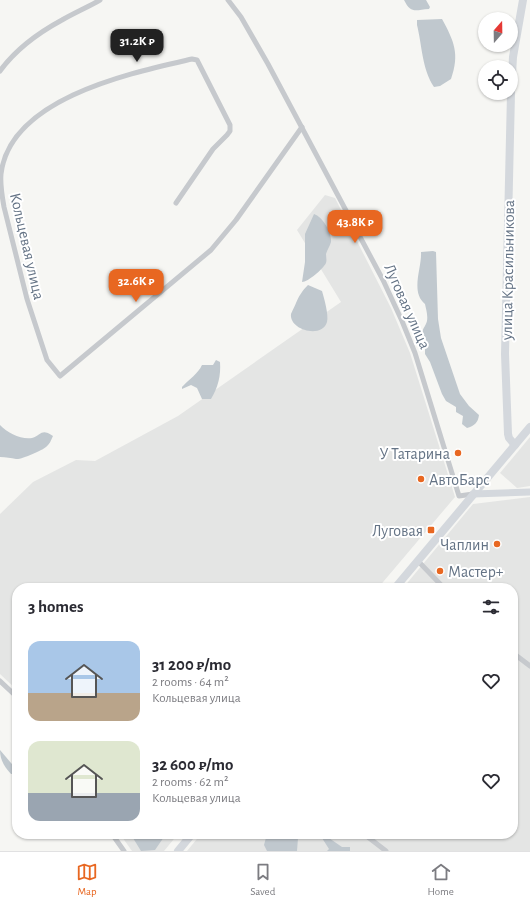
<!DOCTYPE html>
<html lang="en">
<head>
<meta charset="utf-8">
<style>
	:root { --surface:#fff; --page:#f2f2f3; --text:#2b2b33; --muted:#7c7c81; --line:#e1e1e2; --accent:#e86721 }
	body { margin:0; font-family:"Alegreya Sans",sans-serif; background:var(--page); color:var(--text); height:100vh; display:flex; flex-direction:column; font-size:15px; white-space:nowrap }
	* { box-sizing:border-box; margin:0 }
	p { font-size:13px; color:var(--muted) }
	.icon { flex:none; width:22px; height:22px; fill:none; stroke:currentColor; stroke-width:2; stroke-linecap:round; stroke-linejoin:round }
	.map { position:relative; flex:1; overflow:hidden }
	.drawer { position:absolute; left:12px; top:583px; width:506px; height:256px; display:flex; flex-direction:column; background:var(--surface); border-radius:16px; box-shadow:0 1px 3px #0004 }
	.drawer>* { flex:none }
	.needle { width:26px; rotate:20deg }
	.fabs { position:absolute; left:478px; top:12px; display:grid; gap:8px }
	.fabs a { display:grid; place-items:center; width:40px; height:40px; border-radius:50%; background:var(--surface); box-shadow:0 1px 3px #0004; font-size:20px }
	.price { position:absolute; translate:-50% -34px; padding:0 9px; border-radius:8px; background:var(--accent); color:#fff; font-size:13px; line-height:26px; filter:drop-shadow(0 1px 2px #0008) }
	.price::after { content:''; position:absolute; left:50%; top:24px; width:12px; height:9px; margin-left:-6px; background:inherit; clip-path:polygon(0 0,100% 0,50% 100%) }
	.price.active { background:#222; color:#fff }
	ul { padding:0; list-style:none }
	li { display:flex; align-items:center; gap:12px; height:100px; padding:0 16px }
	li span { display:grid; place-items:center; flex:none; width:112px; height:80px; border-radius:12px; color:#555 }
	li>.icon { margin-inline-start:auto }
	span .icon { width:48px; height:48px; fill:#fffc; stroke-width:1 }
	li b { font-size:17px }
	h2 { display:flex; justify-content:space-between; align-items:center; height:48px; padding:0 16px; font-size:17px }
	.tab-bar { display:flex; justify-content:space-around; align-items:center; height:56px; border-top:1px solid var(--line); background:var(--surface); font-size:11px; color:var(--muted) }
	.tab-bar a { display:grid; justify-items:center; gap:2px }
	.tab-bar .active { color:var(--accent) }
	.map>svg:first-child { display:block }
</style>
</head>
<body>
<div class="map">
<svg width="530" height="851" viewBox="0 0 530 851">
	<rect width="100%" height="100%" fill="#f6f6f3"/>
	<!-- built -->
	<g fill="#e4e5e4">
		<path d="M 325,195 L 335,198 L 391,308 L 410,353 L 455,497 L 378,588 L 17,588 L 17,690 L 0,674 L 0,514 L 33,482 L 76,460 L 95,461 L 178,416 L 341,302 L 297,230 Z"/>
		<path d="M 530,437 L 530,486 L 517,488 L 500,473 Z"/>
		<path d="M 530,497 L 530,851 L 187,851 L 201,834 L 513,834 L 513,588 L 403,588 L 473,504 Z"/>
		<path d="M 120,834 L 178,834 L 164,851 L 132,851 Z"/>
	</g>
	<!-- water -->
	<g fill="#c0c8ce">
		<path d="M 404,0 L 426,0 L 430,7 L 429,9 C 415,10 411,14 404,0 Z"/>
		<path d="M 442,19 C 454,41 460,54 451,79 L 440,86 L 434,87 C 422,69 422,45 417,25 L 417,20 Z"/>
		<path d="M 314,214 C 323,217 332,233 331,242 C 330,246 327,250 326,254 C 326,257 327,260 326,263 C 323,269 308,282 302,282 L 305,262 L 305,234 Z"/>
		<path d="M 433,251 L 436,252 L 438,319 L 441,338 L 460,394 L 469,406 L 479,415 C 478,423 474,426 467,428 L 462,424 L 463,416 L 456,412 L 456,407 L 446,401 L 442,394 L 430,362 L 425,354 L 425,342 C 417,333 425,329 427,321 C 428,315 426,309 425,304 C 410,292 422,268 421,252 Z"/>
		<path d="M 308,285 L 322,291 C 324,298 329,315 327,322 C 322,339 289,330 291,314 C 292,311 295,306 296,303 C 299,296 302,291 308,285 Z"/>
		<path d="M 216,360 L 220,362 C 221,376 218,387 211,399 L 202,399 L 197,388 L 191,385 L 182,389 L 182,387 C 189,379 198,374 202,365 L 213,365 Z"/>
		<path d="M 0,425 C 7,433 22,440 32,438 C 42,435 41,428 53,436 C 51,440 50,444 46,447 C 43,450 21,460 16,459 C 11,458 6,457 0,457 Z"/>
		<path d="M 0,750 L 17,770 L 17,774 L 11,774 C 4,766 0,760 0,750 Z"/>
		<path d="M 145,834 L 166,834 L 155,850 L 141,851 L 133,838 L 138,838 Z"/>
		<path d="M 267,834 L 297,834 L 298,838 L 297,851 L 267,851 L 264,845 Z"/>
		<path d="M 326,836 L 342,847 L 350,847 L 350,851 L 327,851 L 329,849 L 322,838 Z"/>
	</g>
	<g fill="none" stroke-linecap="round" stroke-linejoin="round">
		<!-- street -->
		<g stroke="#c6c9cd" stroke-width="5">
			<path d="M 228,0 L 241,17 L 268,64 L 383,280 L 402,321 L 415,353 L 459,496 L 473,494"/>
			<path d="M 0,71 C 16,49 38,33 62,20 C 74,13 88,7 100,0"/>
			<path d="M 176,203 L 213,149 L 227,135 L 230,131 L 230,125 L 197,60 L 192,59 C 131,73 10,98 1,174 C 0,185 2,196 4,207 L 27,299 L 47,360 L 60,376 L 211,250 L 236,220 L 302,127"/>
			<path d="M 418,561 L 444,588"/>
			<path d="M 513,653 L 530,666"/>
			<path d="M 0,681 L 17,697"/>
			<path d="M 112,834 L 124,851"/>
			<path d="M 364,834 L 386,851"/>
		</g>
		<!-- secondary -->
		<path stroke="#d4d8dd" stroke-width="7" d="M 473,494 L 530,492"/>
		<!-- primary -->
		<g stroke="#d4d8dd" stroke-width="8">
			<path d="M 511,92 L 513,57 L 523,0"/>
			<path d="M 511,93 L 505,354 L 508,434 L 509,438 L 515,445"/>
			<path d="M 395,588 L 530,427"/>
			<path d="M 178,851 L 192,834"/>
		</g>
	</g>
	<!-- markers -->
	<g fill="#e86721" stroke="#fff" stroke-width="1.5">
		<circle cx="458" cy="453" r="4"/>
		<circle cx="421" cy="479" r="4"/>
		<rect x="427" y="526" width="8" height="8" rx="2"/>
		<circle cx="497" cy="544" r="4"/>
		<circle cx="440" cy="571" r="4"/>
	</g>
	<g text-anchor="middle" stroke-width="4" stroke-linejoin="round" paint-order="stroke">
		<!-- street labels -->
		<g font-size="16" fill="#647385" stroke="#fff">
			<text transform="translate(28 246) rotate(77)" y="6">Кольцевая улица</text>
			<text transform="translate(507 270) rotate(-89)" y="6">улица Красильникова</text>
			<text transform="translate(408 306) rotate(66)" y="6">Луговая улица</text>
		</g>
		<!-- poi labels -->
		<g font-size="16" fill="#647385" stroke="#fff" text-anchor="end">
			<text x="450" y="459">У Татарина</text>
			<text x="429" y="485" text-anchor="start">АвтоБарс</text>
			<text x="423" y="536">Луговая</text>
			<text x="489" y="550">Чаплин</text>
			<text x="448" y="577" text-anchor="start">Мастер+</text>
		</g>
	</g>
</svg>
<div class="fabs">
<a><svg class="needle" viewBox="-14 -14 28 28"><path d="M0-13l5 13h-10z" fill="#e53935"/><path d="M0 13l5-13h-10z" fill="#7c7c81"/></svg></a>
<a><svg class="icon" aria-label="locate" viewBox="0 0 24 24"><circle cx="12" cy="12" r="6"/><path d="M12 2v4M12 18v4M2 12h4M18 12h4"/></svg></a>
</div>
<b class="price active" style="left:137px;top:63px">31.2K ₽</b>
<b class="price" style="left:355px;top:244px">43.8K ₽</b>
<b class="price" style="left:136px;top:303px">32.6K ₽</b>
<section class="drawer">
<h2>3 homes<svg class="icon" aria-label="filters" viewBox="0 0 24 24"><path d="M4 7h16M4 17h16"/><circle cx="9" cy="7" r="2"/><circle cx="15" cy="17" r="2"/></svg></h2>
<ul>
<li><span style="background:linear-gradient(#a9c7e8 65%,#b9a48a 0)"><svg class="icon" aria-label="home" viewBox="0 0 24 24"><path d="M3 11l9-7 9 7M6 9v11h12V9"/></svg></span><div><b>31 200 ₽/mo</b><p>2 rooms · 64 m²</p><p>Кольцевая улица</p></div><svg class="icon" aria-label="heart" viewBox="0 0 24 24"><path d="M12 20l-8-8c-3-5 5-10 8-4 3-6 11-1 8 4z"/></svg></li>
<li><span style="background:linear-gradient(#dfe7d0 65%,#9aa5b1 0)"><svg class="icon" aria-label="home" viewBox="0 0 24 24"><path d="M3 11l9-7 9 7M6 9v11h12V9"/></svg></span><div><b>32 600 ₽/mo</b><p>2 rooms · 62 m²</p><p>Кольцевая улица</p></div><svg class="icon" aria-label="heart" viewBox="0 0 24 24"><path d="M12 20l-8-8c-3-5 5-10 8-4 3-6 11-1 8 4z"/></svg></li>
</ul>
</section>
</div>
<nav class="tab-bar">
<a class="active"><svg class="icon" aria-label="map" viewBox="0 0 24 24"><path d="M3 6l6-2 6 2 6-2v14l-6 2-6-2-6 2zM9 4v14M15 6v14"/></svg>Map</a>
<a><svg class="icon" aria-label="saved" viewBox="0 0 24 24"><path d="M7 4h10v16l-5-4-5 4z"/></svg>Saved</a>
<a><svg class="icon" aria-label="home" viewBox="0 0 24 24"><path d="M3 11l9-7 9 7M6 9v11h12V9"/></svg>Home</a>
</nav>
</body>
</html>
